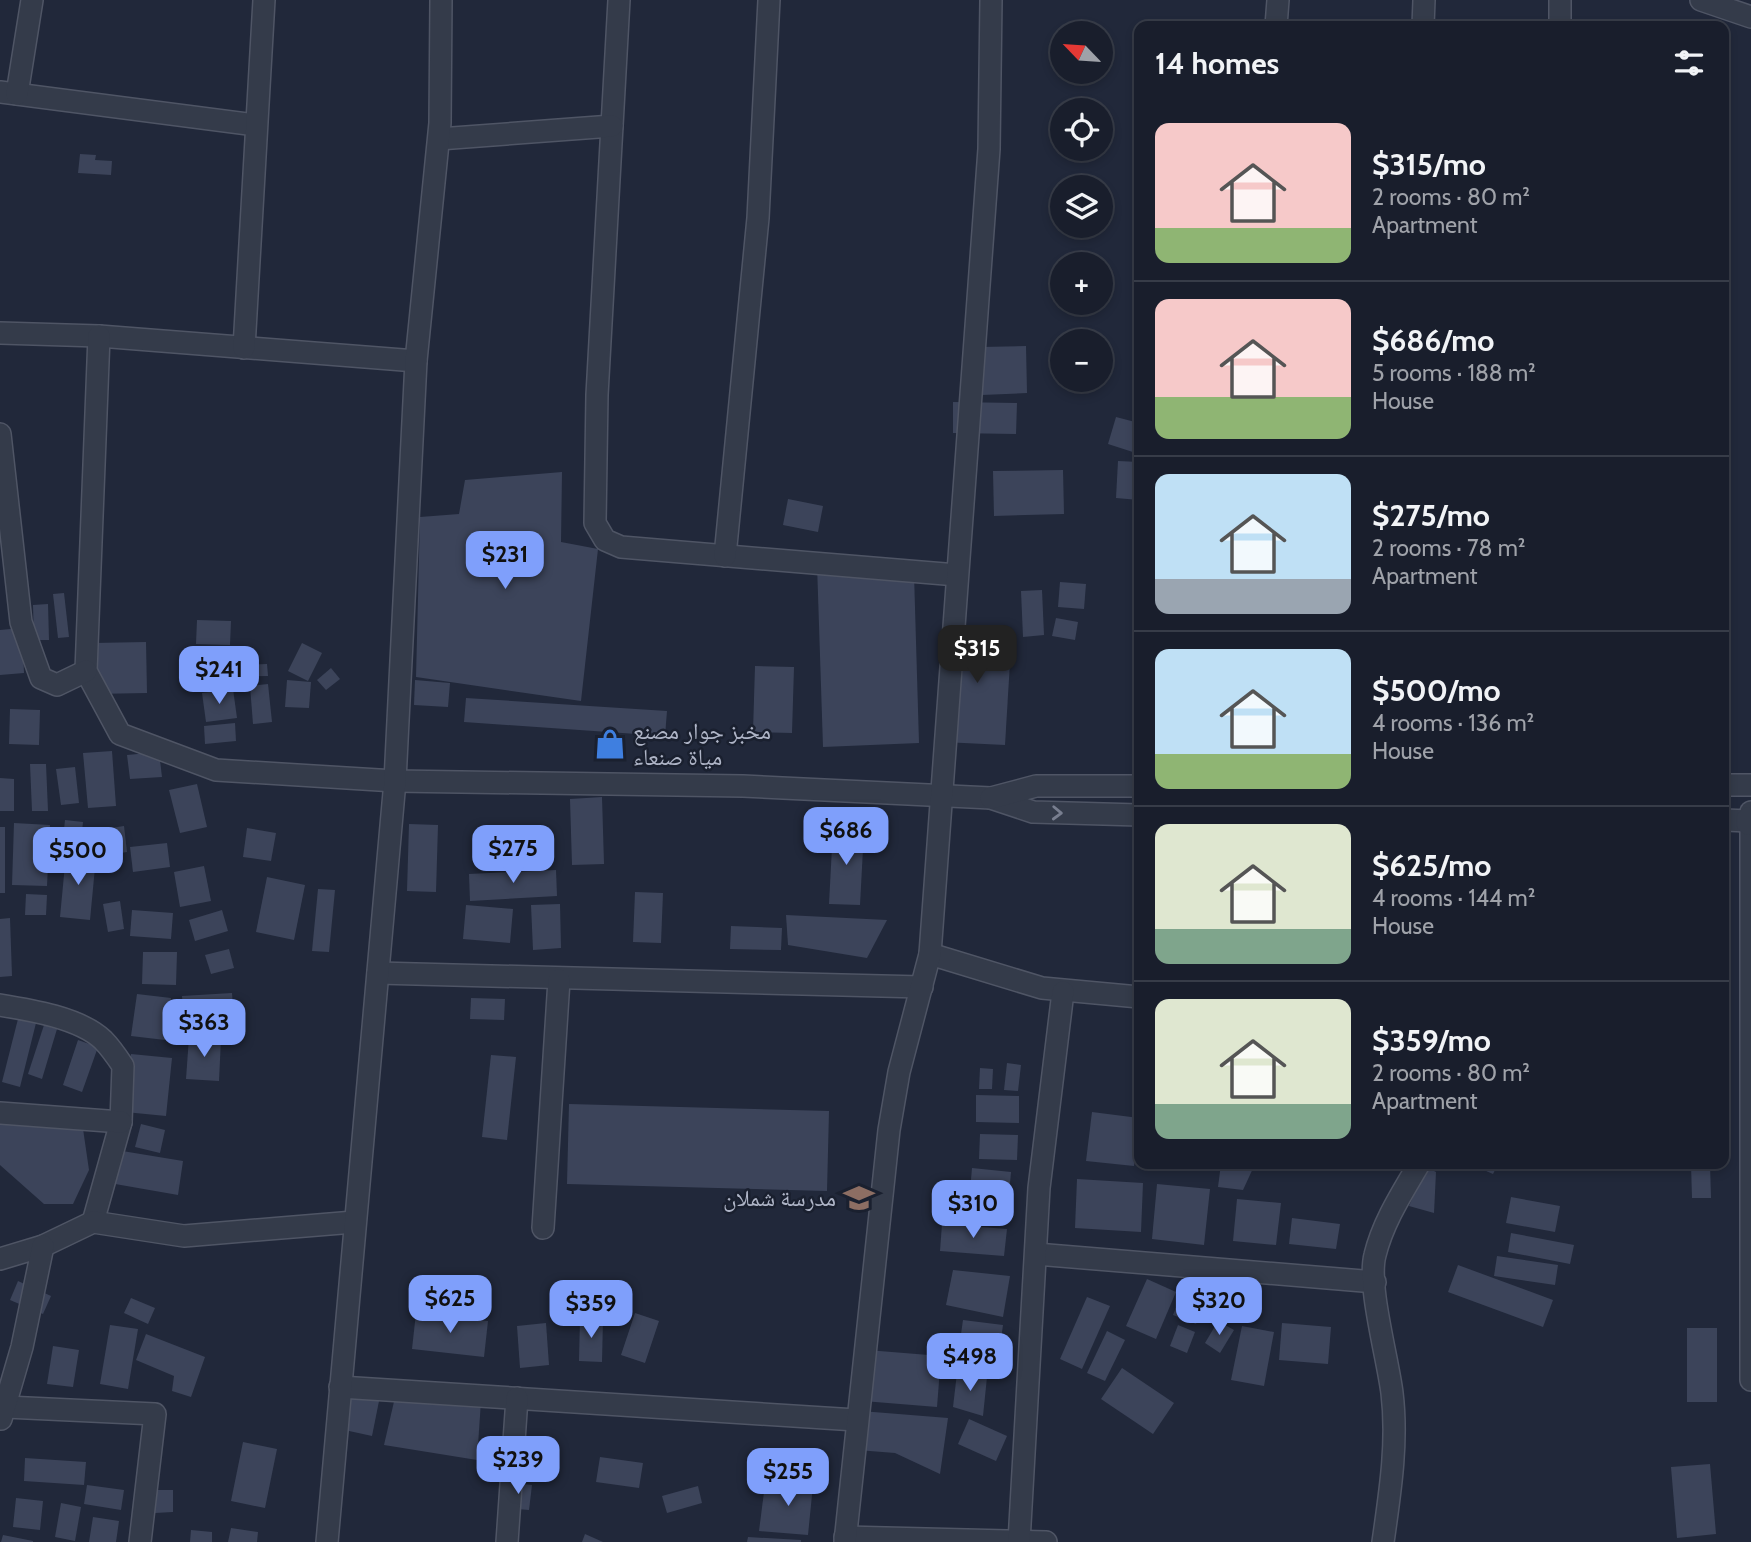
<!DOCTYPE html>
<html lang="en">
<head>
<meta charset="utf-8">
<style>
	:root { --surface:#191e2c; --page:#222734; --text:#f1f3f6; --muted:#9fa2a9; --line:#373c48; --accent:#7f9ffb }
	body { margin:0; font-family:Cabin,"Noto Naskh Arabic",sans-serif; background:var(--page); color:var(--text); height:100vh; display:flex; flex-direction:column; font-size:26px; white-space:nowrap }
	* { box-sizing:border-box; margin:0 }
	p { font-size:23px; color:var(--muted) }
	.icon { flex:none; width:38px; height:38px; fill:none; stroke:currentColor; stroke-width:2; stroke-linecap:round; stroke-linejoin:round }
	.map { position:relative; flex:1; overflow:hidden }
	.panel { position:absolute; left:1134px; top:21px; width:595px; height:1148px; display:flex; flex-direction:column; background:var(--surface); border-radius:14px; box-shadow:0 4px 10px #0003,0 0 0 2px var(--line) }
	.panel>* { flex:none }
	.needle { width:46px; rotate:295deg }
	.tools { position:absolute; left:1050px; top:21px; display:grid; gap:14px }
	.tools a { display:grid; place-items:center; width:63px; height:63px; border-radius:50%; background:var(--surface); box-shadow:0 4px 10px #0003,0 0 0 2px var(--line); font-size:35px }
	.price { position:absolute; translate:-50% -60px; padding:0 16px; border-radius:14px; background:var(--accent); color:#111; font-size:23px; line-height:46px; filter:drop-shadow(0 2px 4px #0008) }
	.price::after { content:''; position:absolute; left:50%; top:42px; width:21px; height:16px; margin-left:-10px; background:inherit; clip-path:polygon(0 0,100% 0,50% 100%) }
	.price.current { background:#222; color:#fff }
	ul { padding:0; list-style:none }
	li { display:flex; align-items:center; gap:21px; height:175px; padding:0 21px }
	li+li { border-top:2px solid var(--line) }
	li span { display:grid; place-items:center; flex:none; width:196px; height:140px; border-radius:14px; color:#555 }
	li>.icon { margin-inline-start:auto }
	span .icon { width:84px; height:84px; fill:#fffc; stroke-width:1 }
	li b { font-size:30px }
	h2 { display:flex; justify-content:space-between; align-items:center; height:84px; padding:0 21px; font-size:30px }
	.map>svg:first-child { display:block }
</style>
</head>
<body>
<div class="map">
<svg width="1751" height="1542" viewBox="0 0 1751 1542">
	<rect width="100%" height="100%" fill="#21283a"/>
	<!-- building -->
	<g fill="#3c445a">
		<path d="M 80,154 L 96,155 L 95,160 L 112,161 L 111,175 L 78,173 Z"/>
		<path d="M 1026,346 L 1027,393 L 982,395 L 981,347 Z"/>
		<path d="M 953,402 L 1017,403 L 1016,434 L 953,433 Z"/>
		<path d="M 1116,417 L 1139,423 L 1139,454 L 1108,444 Z"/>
		<path d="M 1118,461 L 1139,462 L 1139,500 L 1116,498 Z"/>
		<path d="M 1063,470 L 1064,514 L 994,516 L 993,471 Z"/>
		<path d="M 562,472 L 561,542 L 598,549 L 581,701 L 416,677 L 420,517 L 459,514 L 465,480 Z"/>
		<path d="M 788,499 L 823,506 L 818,532 L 783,525 Z"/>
		<path d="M 817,564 L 914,574 L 919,743 L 823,747 Z"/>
		<path d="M 1060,582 L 1086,584 L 1084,609 L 1058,607 Z"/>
		<path d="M 1042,590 L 1044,635 L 1023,637 L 1021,591 Z"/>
		<path d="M 64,593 L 69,637 L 58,638 L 53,594 Z"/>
		<path d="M 48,604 L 49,640 L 34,640 L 33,605 Z"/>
		<path d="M 1056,618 L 1078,622 L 1075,640 L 1052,636 Z"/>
		<path d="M 197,620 L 231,621 L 230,645 L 196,644 Z"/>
		<path d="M 949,626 L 1012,629 L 1005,745 L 943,742 Z"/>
		<path d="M 22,628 L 24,673 L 0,675 L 0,630 Z"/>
		<path d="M 146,642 L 147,693 L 94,694 L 93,643 Z"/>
		<path d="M 302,643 L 322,653 L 308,681 L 288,671 Z"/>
		<path d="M 267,664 L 268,676 L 210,677 L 210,666 Z"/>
		<path d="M 755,666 L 794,667 L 792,733 L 753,732 Z"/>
		<path d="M 331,668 L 340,679 L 326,690 L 317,680 Z"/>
		<path d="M 287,680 L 311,682 L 309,708 L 285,707 Z"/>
		<path d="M 415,680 L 450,683 L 448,707 L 414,705 Z"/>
		<path d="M 268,684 L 272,722 L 253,724 L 250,686 Z"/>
		<path d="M 233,689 L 237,718 L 206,722 L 202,693 Z"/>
		<path d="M 466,698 L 667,711 L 665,736 L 464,722 Z"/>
		<path d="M 10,709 L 40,710 L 39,745 L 9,744 Z"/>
		<path d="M 235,723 L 236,741 L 205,744 L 204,726 Z"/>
		<path d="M 112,751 L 116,806 L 88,808 L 83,753 Z"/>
		<path d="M 159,752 L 162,777 L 130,779 L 127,755 Z"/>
		<path d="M 30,764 L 46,764 L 48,811 L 32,811 Z"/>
		<path d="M 75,767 L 79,803 L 61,805 L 56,769 Z"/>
		<path d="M 0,778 L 14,779 L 14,811 L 0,811 Z"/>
		<path d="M 197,784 L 207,827 L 180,833 L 169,790 Z"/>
		<path d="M 602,797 L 604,864 L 572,865 L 570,799 Z"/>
		<path d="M 65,820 L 83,822 L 81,841 L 63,839 Z"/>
		<path d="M 14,823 L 50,825 L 47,886 L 12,885 Z"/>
		<path d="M 409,824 L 438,825 L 436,892 L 407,891 Z"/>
		<path d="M 124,826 L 127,852 L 115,854 L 111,828 Z"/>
		<rect x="0" y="827" width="5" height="66"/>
		<path d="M 247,828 L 276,833 L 271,861 L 243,857 Z"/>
		<path d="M 833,828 L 864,830 L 860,905 L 829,904 Z"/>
		<path d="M 167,843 L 170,867 L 133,872 L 130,847 Z"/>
		<path d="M 66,854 L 96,857 L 90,920 L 60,917 Z"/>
		<path d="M 204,866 L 211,901 L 180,907 L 174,872 Z"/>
		<path d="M 556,870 L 557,896 L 470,901 L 469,874 Z"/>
		<path d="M 267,877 L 305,885 L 294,940 L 256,932 Z"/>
		<path d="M 318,889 L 335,890 L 329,952 L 312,951 Z"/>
		<path d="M 635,892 L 663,893 L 661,943 L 633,942 Z"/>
		<path d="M 26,894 L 47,895 L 46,915 L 25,915 Z"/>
		<path d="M 120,901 L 124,929 L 108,932 L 103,904 Z"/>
		<path d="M 560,904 L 561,948 L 533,950 L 531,905 Z"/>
		<path d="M 466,905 L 513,909 L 510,943 L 463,939 Z"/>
		<path d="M 132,910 L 173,913 L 171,939 L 130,936 Z"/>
		<path d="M 222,910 L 228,931 L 195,941 L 189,920 Z"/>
		<path d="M 786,915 L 887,920 L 867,958 L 788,945 Z"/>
		<path d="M 10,918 L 12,976 L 0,977 L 0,919 Z"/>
		<path d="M 731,926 L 782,928 L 781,950 L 730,949 Z"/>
		<path d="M 229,949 L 234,968 L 211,974 L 205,955 Z"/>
		<path d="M 143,952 L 177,952 L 176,985 L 142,984 Z"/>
		<path d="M 232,993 L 234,1019 L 184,1022 L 182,996 Z"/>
		<path d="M 137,994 L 171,998 L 165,1040 L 131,1036 Z"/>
		<path d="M 471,998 L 505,999 L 504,1020 L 470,1019 Z"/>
		<path d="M 19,1015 L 37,1019 L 20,1087 L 2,1082 Z"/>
		<path d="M 44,1025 L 57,1029 L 42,1079 L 28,1074 Z"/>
		<path d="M 189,1037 L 221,1039 L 219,1081 L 186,1079 Z"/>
		<path d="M 78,1040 L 98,1047 L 82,1092 L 63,1085 Z"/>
		<path d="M 131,1054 L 172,1058 L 166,1116 L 125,1112 Z"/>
		<path d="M 491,1055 L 516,1057 L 507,1140 L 482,1137 Z"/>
		<path d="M 1007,1063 L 1021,1065 L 1018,1091 L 1004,1090 Z"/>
		<path d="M 980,1068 L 993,1069 L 992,1089 L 979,1089 Z"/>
		<path d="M 976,1095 L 1019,1096 L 1019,1123 L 976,1122 Z"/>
		<path d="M 569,1104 L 829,1111 L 827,1191 L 567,1184 Z"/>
		<path d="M 1092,1112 L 1139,1118 L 1134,1166 L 1086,1161 Z"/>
		<path d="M 0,1115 L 82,1122 L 89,1170 L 73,1204 L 44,1204 L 0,1165 Z"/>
		<path d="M 141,1124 L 165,1130 L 160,1153 L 135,1147 Z"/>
		<path d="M 980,1134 L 1018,1135 L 1017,1160 L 979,1159 Z"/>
		<path d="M 104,1148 L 183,1161 L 178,1195 L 98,1181 Z"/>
		<path d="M 1147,1164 L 1197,1164 L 1197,1169 L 1147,1167 Z"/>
		<path d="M 1221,1164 L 1255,1164 L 1243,1190 L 1218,1187 Z"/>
		<path d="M 1470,1164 L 1498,1164 L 1493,1174 Z"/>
		<path d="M 1691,1164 L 1710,1164 L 1711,1198 L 1692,1198 Z"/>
		<path d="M 1426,1167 L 1436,1172 L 1434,1213 L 1409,1206 Z"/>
		<path d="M 972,1168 L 1011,1172 L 1009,1195 L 970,1191 Z"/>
		<path d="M 1077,1179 L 1143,1183 L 1141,1232 L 1075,1228 Z"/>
		<path d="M 1157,1184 L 1210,1189 L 1204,1245 L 1152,1239 Z"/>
		<path d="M 1511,1197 L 1560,1206 L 1555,1232 L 1506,1223 Z"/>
		<path d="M 1237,1199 L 1281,1203 L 1276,1245 L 1233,1241 Z"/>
		<path d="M 1292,1218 L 1340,1224 L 1336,1249 L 1289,1244 Z"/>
		<path d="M 942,1224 L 1007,1229 L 1004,1256 L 940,1251 Z"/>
		<path d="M 1511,1233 L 1574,1245 L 1570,1264 L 1508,1252 Z"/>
		<path d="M 1497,1256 L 1558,1265 L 1555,1285 L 1494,1276 Z"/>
		<path d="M 1195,1260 L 1217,1269 L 1196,1324 L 1173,1315 Z"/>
		<path d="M 1458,1265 L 1553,1300 L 1543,1327 L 1448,1292 Z"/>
		<path d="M 953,1270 L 1010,1276 L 1003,1317 L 946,1305 Z"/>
		<path d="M 1147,1279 L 1176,1292 L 1156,1339 L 1126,1326 Z"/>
		<path d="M 18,1281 L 51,1296 L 43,1314 L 10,1300 Z"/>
		<path d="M 1087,1297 L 1110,1306 L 1082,1369 L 1060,1359 Z"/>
		<path d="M 131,1298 L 155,1308 L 148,1324 L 124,1313 Z"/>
		<path d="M 416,1313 L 488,1321 L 484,1357 L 412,1349 Z"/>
		<path d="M 635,1313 L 659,1321 L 645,1363 L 621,1355 Z"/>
		<path d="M 580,1318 L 603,1319 L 602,1362 L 579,1361 Z"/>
		<path d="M 963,1320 L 1003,1325 L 1000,1346 L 960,1341 Z"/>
		<path d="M 1218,1321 L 1234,1330 L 1220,1353 L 1205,1343 Z"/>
		<path d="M 546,1323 L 549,1365 L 520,1368 L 517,1326 Z"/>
		<path d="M 1282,1323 L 1331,1327 L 1328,1364 L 1279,1360 Z"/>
		<path d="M 110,1325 L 138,1329 L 128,1389 L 100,1384 Z"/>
		<path d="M 1178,1325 L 1195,1332 L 1187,1353 L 1170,1346 Z"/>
		<path d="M 1242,1326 L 1274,1332 L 1264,1386 L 1231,1380 Z"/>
		<rect x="1687" y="1328" width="30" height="74"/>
		<path d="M 1107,1331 L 1125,1340 L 1105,1381 L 1087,1373 Z"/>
		<path d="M 146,1334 L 205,1357 L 191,1397 L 172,1391 L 174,1376 L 136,1360 Z"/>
		<path d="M 53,1346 L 79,1350 L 73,1387 L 47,1384 Z"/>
		<path d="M 867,1350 L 941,1356 L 937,1407 L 863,1401 Z"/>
		<path d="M 1122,1368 L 1174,1403 L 1153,1434 L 1101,1399 Z"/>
		<path d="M 957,1373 L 987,1377 L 983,1416 L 953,1407 Z"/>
		<path d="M 349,1389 L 380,1396 L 372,1436 L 340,1429 Z"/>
		<path d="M 396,1393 L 481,1401 L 477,1460 L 384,1445 Z"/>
		<path d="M 861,1411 L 948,1418 L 940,1474 L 895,1453 L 857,1450 Z"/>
		<path d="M 969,1419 L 1007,1436 L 996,1461 L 958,1444 Z"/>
		<path d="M 243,1442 L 277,1449 L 265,1508 L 231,1501 Z"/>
		<path d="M 600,1457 L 643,1463 L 639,1488 L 596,1482 Z"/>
		<path d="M 25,1458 L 86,1462 L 84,1485 L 24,1481 Z"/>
		<path d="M 1710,1464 L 1716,1534 L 1677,1538 L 1671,1467 Z"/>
		<path d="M 814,1475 L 808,1535 L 759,1531 L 764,1492 Z"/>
		<path d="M 506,1482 L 532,1485 L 529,1510 L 504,1508 Z"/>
		<path d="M 87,1485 L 124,1490 L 121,1510 L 84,1504 Z"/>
		<path d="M 698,1486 L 702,1503 L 667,1513 L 662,1496 Z"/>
		<path d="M 155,1490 L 173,1490 L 173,1512 L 155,1513 Z"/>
		<path d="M 16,1498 L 43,1501 L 40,1530 L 13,1527 Z"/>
		<path d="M 61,1503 L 81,1507 L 75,1541 L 55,1537 Z"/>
		<path d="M 93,1517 L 119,1521 L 116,1542 L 89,1542 Z"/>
		<path d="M 231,1528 L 258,1532 L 257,1542 L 228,1542 Z"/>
		<path d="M 191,1530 L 212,1532 L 212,1542 L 190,1542 Z"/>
		<path d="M 585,1534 L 603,1542 L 582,1542 Z"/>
		<path d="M 3,1535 L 33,1541 L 33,1542 L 1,1542 Z"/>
		<path d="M 748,1537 L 801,1540 L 801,1542 L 747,1542 Z"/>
	</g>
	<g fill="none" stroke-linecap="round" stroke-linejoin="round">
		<!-- minor casing -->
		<g stroke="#4f5565" stroke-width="24">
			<g id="minor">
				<path d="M 619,0 L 597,395 L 595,523 L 605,540 L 621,547 L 957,575"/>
				<path d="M 1560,0 L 1560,26"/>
				<path d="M 1701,0 L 1751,17"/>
				<path d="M 1276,26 L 1278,0"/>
				<path d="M 1423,26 L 1424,0"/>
				<path d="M 0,92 L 256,125"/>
				<path d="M 17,94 L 32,0"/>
				<path d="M 439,139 L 612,126"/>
				<path d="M 0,333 L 99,336 L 416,361"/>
				<path d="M 99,336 L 86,671 L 120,734 L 216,770 L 395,781 L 743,786 L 991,798 L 1033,812 L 1139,815"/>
				<path d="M 244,348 L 264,0"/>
				<path d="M 0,434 L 21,622 L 41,678 L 57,685 L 86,671"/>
				<path d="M 725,556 L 758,218 L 769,0"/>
				<path d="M 1724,785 L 1751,785"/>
				<path d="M 991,798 L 1036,786 L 1139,786"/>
				<path d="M 1751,812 L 1751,1380"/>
				<path d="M 1724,820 L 1750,821"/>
				<path d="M 930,954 L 1042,988 L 1139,997"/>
				<path d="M 378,973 L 922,987"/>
				<path d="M 0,1005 C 31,1010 80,1018 103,1040 C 110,1047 117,1057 123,1066 L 121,1122 L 93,1222"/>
				<path d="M 0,1113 L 121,1122"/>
				<path d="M 543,1228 L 559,980"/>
				<path d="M 1036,1254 L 1375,1282"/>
				<path d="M 0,1259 L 43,1246 L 93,1222 L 184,1236 L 354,1222"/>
				<path d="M 340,1387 L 856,1420"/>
				<path d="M 6,1407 L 155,1414 L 140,1542"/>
				<path d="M 1,1419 L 22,1347 L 43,1246"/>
				<path d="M 845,1537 L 1046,1542"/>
				<path d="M 327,1542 L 395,781 L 416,361 L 440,123 L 441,0"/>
				<path d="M 507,1542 L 517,1398"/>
				<path d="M 845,1542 L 889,1130 L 899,1072 L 930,954 L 989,149 L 991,0"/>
				<path d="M 1019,1542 L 1039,1188 L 1063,992"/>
				<path d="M 1383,1542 C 1390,1493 1398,1442 1392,1393 C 1388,1359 1367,1285 1375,1255 C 1383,1222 1402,1193 1419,1164"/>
			</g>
		</g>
		<!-- tertiary casing -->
		<g stroke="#4f5565" stroke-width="32">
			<path id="tertiary" d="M 1750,821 L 1751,821"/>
		</g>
		<!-- minor -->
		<use href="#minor" stroke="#343b4a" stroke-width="21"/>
		<!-- tertiary -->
		<use href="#tertiary" stroke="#343b4a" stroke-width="28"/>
	</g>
	<!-- one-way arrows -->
	<defs><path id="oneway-chevron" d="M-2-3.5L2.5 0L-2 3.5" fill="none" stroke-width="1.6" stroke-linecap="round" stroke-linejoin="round" transform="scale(1.75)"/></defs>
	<use stroke="#787e8f" href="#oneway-chevron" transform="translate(1057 813) rotate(2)"/>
	<!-- icons -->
	<defs>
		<g id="shop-bare" transform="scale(2.415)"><path d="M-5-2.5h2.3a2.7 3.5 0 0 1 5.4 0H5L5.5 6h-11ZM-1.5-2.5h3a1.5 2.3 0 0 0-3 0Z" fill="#3f7fe0" stroke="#1a202f" stroke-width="2.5" paint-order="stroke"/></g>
		<g id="school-bare" transform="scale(2.415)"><path d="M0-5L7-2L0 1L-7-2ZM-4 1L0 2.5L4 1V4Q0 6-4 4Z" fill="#8d6e63" stroke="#1a202f" stroke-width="2.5" paint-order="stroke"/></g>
	</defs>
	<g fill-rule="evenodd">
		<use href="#shop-bare" x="610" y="744"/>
		<use href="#school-bare" x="859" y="1198"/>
	</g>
	<g text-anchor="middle" stroke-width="5" stroke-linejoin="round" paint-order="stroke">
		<!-- poi labels -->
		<g font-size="23" fill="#afb5c7" stroke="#1a202f" text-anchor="start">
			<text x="633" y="739">مخبز جوار مصنع<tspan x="633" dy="26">مياة صنعاء</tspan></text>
			<text x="836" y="1206" text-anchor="end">مدرسة شملان</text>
		</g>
	</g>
</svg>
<div class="tools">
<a><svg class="needle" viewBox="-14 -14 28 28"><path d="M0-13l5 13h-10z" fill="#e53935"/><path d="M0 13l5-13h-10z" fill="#9fa2a9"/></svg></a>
<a><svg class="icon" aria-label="locate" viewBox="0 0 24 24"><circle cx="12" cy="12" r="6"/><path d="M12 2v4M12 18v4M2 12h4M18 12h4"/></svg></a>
<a><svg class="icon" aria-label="layers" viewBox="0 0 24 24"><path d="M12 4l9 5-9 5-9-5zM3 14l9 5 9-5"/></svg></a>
<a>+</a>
<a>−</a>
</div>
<b class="price" style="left:505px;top:591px">$231</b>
<b class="price current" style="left:977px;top:685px">$315</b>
<b class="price" style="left:219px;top:706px">$241</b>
<b class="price" style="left:846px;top:867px">$686</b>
<b class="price" style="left:513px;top:885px">$275</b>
<b class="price" style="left:78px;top:887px">$500</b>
<b class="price" style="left:204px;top:1059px">$363</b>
<b class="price" style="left:973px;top:1240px">$310</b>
<b class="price" style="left:450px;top:1335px">$625</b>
<b class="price" style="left:1219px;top:1337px">$320</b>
<b class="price" style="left:591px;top:1340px">$359</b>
<b class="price" style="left:970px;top:1393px">$498</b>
<b class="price" style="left:518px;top:1496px">$239</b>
<b class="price" style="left:788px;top:1508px">$255</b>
<section class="panel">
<h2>14 homes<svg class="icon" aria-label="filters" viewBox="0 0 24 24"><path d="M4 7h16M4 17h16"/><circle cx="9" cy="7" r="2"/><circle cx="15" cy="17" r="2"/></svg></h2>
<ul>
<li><span style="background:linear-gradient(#f6c9c9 75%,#8fb573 0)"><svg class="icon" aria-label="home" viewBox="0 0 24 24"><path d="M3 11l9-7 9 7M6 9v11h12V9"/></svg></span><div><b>$315/mo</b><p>2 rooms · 80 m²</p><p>Apartment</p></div></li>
<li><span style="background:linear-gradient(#f6c9c9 70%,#8fb573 0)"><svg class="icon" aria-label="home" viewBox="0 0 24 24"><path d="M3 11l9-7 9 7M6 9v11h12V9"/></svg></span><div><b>$686/mo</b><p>5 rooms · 188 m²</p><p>House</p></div></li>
<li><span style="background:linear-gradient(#bfe0f5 75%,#9aa5b1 0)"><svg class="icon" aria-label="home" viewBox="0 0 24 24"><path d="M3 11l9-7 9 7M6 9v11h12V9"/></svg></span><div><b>$275/mo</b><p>2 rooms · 78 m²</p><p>Apartment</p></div></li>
<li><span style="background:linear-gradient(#bfe0f5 75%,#8fb573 0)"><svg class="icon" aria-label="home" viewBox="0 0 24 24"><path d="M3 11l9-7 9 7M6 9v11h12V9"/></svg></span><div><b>$500/mo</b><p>4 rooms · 136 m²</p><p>House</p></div></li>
<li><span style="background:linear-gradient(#dfe7d0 75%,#7fa58c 0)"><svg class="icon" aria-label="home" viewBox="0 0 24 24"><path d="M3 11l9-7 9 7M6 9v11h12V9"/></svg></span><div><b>$625/mo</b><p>4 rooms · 144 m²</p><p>House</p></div></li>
<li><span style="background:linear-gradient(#dfe7d0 75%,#7fa58c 0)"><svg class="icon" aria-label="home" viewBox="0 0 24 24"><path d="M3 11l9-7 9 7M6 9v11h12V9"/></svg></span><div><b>$359/mo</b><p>2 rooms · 80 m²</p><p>Apartment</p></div></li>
</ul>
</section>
</div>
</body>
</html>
